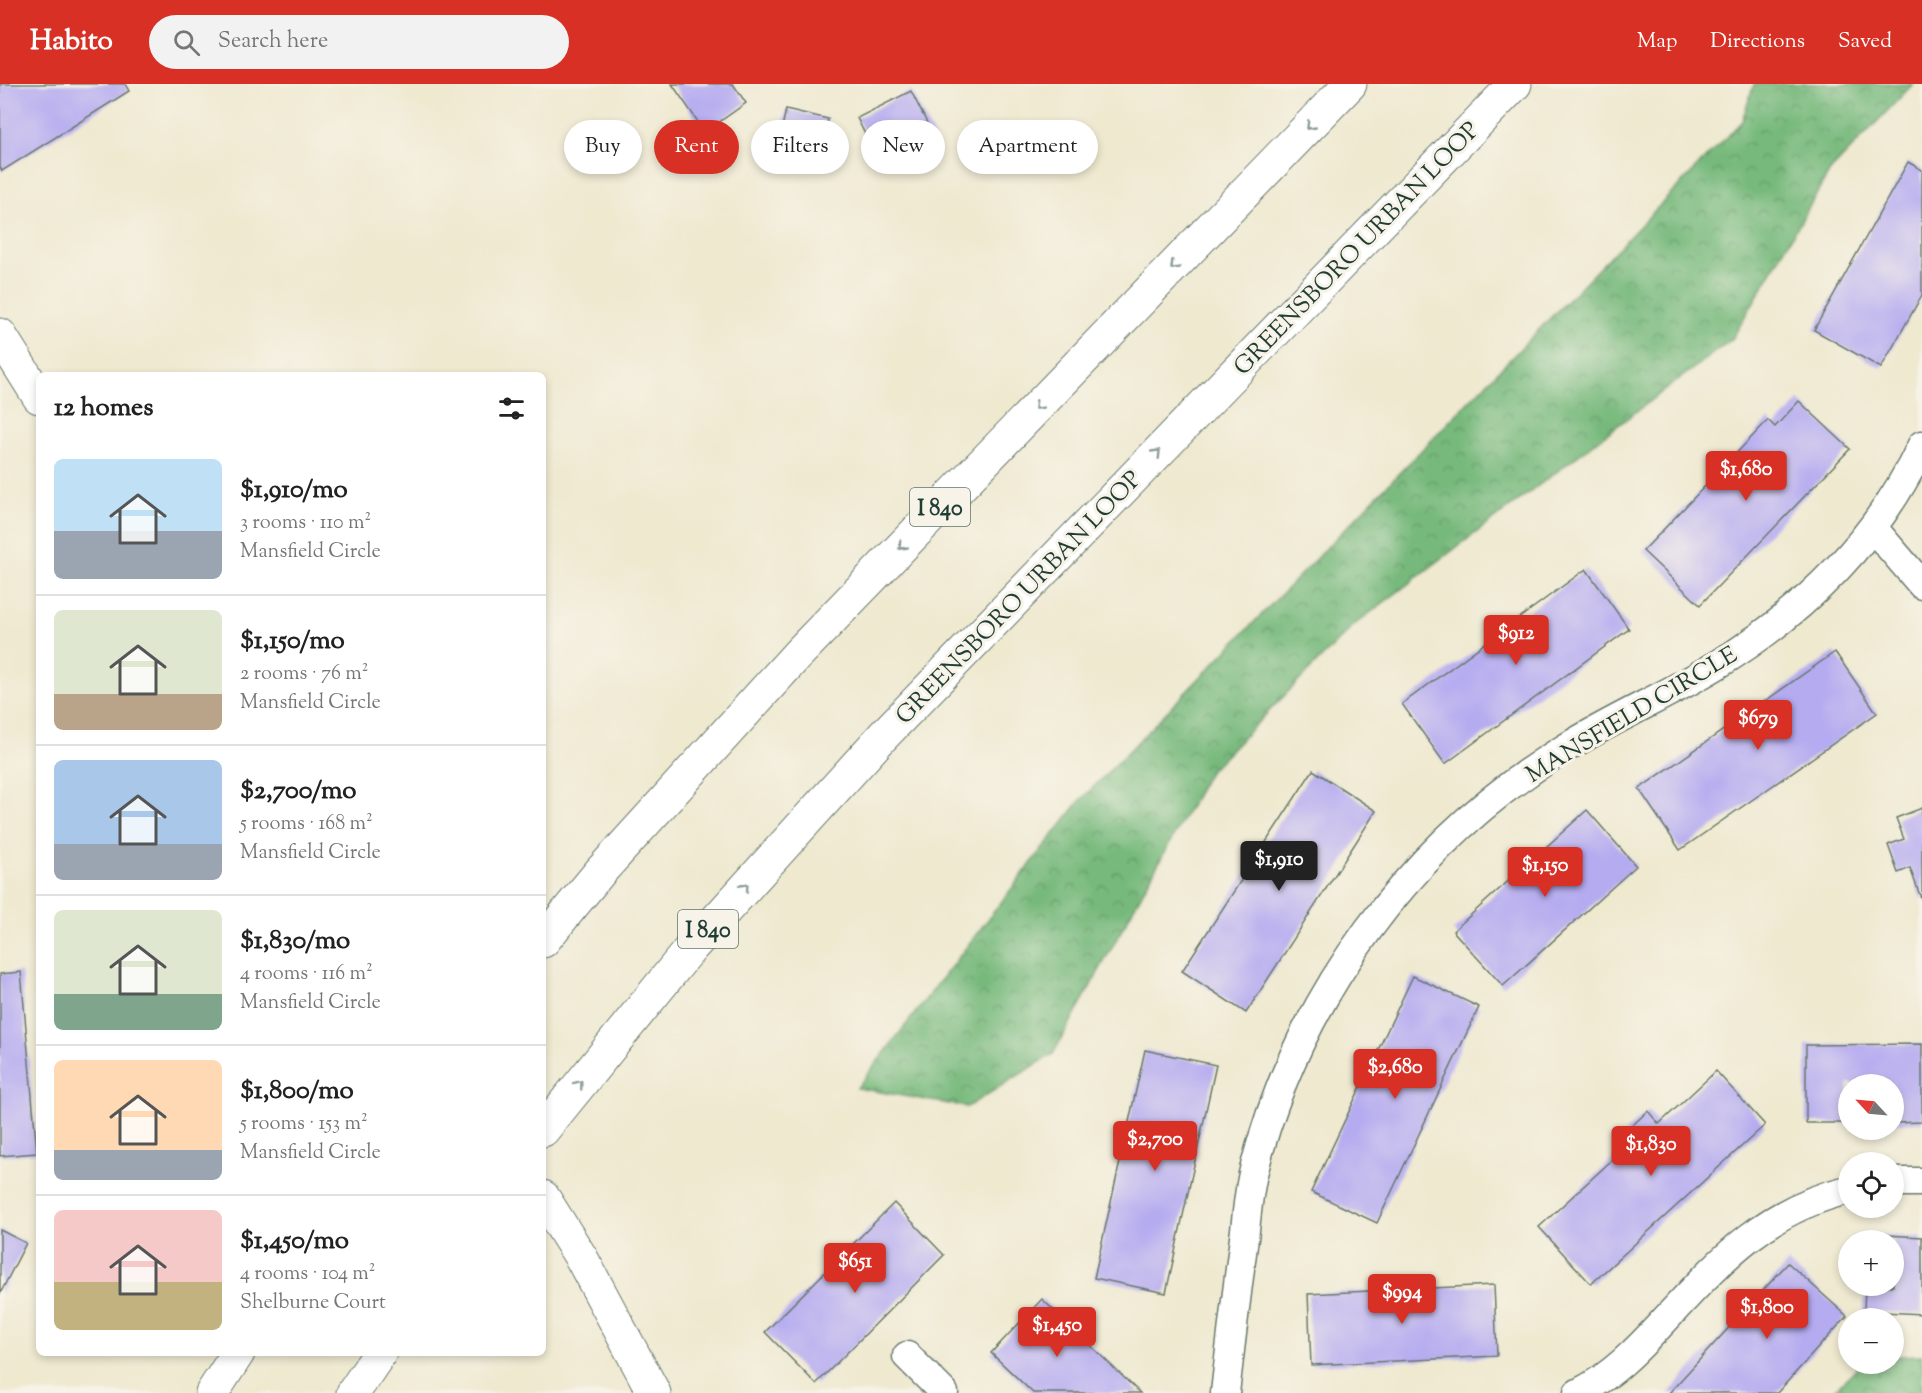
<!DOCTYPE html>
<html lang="en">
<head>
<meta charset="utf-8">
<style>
	:root { --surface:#fff; --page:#f2f2f2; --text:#222; --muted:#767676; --line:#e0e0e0; --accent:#d93025 }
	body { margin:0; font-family:"Sorts Mill Goudy",serif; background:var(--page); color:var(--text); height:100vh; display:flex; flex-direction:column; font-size:22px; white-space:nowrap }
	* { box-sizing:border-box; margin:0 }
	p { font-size:20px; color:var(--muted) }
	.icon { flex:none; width:33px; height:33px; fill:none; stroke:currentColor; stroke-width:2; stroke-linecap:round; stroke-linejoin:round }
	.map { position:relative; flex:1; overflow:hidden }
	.drawer { position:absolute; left:36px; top:288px; width:510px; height:984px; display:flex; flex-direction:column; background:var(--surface); border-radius:9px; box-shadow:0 3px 9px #0003 }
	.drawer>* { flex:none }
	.banner { position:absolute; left:564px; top:36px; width:570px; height:54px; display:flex; gap:12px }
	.needle { width:39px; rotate:296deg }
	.fabs { position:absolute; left:1838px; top:990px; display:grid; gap:12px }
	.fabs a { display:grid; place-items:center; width:66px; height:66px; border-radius:50%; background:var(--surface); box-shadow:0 3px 9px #0003; font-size:30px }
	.price { position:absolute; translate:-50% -51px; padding:0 14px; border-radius:6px; background:var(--accent); color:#fff; font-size:20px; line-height:39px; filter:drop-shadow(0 2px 3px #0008) }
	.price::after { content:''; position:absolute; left:50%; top:36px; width:18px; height:14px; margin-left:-9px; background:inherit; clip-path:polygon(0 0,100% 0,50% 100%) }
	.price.current { background:#222; color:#fff }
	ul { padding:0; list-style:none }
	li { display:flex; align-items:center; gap:18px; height:150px; padding:0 18px }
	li+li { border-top:2px solid var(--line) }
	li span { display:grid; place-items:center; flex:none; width:168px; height:120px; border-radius:9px; color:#555 }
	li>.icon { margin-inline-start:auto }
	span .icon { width:72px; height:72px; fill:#fffc; stroke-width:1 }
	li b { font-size:26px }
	h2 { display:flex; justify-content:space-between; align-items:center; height:72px; padding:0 18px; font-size:26px }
	.chip { padding:0 21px; border-radius:27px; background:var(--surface); box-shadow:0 3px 9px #0003; font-size:21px; line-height:54px }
	.chip.current { background:var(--accent); color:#fff }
	header { display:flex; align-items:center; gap:36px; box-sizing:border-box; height:84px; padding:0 30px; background:var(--accent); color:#fff }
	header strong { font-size:28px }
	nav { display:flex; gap:33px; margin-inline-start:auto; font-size:21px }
	.search { width:420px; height:54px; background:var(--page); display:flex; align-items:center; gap:15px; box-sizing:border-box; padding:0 21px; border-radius:33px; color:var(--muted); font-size:22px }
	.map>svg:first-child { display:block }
</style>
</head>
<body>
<header>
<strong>Habito</strong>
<div class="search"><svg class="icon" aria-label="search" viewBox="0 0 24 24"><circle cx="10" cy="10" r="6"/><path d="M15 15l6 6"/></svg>Search here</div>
<nav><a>Map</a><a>Directions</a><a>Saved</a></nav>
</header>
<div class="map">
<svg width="1922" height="1309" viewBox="0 0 1922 1309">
	<defs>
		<pattern id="forest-crowns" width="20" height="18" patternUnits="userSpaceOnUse" patternTransform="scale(1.5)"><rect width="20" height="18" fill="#77b97c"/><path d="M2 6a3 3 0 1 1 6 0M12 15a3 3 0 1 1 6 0" fill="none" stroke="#619866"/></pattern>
	</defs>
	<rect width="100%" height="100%" fill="#f7f3e8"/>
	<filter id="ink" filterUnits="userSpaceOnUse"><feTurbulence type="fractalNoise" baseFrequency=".0167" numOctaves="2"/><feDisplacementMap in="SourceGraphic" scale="12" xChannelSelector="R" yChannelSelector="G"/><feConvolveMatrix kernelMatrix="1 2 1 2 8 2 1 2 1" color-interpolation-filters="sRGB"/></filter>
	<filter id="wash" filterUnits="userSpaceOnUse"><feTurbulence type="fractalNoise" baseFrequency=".008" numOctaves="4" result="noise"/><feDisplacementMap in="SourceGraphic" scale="24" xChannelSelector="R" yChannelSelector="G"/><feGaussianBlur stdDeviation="1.35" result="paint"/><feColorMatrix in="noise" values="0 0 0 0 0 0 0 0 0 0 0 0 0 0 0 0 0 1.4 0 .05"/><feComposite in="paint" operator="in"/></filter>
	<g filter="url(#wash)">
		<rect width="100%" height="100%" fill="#efe9d0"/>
		<!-- forest -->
		<g fill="url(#forest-crowns)" stroke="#4b7b58" stroke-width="1.5">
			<path d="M 1754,0 L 1913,0 L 1830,87 L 1732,255 L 1354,541 L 1209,688 L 1053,970 L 967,1023 L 857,1004 L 1079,718 L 1742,37 Z"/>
			<path d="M 1922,1271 L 1922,1309 L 1831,1309 L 1861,1280 L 1893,1280 L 1893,1272 Z"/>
		</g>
		<g id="blocks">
			<!-- building -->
			<g fill="#b5abf0">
				<path d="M 0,0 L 125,0 L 129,7 L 2,87 L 0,83 Z"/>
				<path d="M 672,0 L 733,0 L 746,19 L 705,48 Z"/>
				<path d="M 911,7 L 935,55 L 881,82 L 857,34 Z"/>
				<path d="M 786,25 L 828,35 L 819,76 L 777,67 Z"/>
				<path d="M 1908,78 L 1922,86 L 1922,211 L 1881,284 L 1814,246 Z"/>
				<path d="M 1799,317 L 1850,365 L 1700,521 L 1643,467 L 1768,336 L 1775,343 Z"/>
				<path d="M 1586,485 L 1629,545 L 1445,680 L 1402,620 Z"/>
				<path d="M 1835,568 L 1877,629 L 1680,766 L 1639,705 Z"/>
				<path d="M 1313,686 L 1376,727 L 1246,929 L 1182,887 Z"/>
				<path d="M 1922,724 L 1922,817 L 1910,784 L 1898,789 L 1888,761 L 1904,755 L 1896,734 Z"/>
				<path d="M 1587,726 L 1636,782 L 1503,902 L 1453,847 Z"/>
				<path d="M 21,888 L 37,1069 L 0,1072 L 0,890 Z"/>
				<path d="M 1413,892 L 1479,923 L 1377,1139 L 1311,1108 Z"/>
				<path d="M 1922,960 L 1922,1038 L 1893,1039 L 1893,1000 L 1848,1000 L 1848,1039 L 1806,1039 L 1806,961 Z"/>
				<path d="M 1145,966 L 1216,981 L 1166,1209 L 1094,1194 Z"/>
				<path d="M 1716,987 L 1765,1041 L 1591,1200 L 1539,1143 L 1634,1056 L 1625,1048 L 1648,1027 L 1659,1040 Z"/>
				<path d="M 894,1119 L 944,1171 L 816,1300 L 765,1248 Z"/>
				<path d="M 0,1146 L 26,1159 L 0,1210 Z"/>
				<path d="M 1868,1150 L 1922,1153 L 1922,1230 L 1864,1227 L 1865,1202 L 1893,1202 L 1893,1156 L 1868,1156 Z"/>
				<path d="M 1788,1179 L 1847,1232 L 1777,1309 L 1669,1309 Z"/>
				<path d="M 1494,1201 L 1497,1272 L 1311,1281 L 1308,1210 Z"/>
				<path d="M 1042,1215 L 1140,1309 L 1033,1309 L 991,1269 Z"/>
			</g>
		</g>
	</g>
	<g filter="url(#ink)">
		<use href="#blocks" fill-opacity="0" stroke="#68796b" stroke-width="1.5"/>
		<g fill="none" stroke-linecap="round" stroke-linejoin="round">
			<!-- street casing -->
			<g stroke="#68796b" stroke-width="31">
				<g id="street">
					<path d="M 1874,445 L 1922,501"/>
					<path d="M 1893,1098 L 1922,1098"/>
					<path d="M 907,1272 L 944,1309"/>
					<path d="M 1225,1309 C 1231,1257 1237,1206 1244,1154 C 1247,1132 1248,1108 1254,1086 C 1297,915 1412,757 1564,665 C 1614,634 1668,611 1717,581 C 1804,528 1879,454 1922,361"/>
					<path d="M 1578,1309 C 1611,1293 1638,1265 1662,1239 C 1719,1178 1763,1126 1848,1106"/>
				</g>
			</g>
			<!-- secondary casing -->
			<g stroke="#68796b" stroke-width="35">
				<g id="secondary">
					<path d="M 0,251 L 39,313"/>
					<path d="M 543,1113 L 582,1175 L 654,1309"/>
				</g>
			</g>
			<!-- highway casing -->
			<g stroke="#68796b" stroke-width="35">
				<g id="highway">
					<path d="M 543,857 L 600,788 L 797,571 L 1350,0"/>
					<path d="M 543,1046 L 690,865 L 883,652 L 1515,0"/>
					<path d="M 212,1309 L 238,1269"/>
					<path d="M 353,1309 L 380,1269"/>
				</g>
			</g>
			<!-- street -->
			<use href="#street" stroke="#fff" stroke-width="28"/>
			<!-- secondary -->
			<use href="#secondary" stroke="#fff" stroke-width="33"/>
			<!-- highway -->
			<use href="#highway" stroke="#fff" stroke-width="33"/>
		</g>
		<!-- one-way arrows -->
		<defs><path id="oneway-chevron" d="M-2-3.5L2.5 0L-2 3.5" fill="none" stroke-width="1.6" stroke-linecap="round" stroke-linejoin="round" transform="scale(1.5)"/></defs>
		<g stroke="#8f9e9a">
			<use href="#oneway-chevron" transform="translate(1310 42) rotate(134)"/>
			<use href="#oneway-chevron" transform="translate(1174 182) rotate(134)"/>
			<use href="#oneway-chevron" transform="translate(1038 322) rotate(134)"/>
			<use href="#oneway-chevron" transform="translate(1157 369) rotate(-46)"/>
			<use href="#oneway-chevron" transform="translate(902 462) rotate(134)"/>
			<use href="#oneway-chevron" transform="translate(745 803) rotate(-48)"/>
			<use href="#oneway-chevron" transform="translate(579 1000) rotate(-52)"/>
		</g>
	</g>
	<g text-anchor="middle" stroke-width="6" stroke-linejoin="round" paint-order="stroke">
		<!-- shield labels -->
		<g fill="#f7f3e8" stroke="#60746a" stroke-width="1.5">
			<rect x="910" y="404" width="60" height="38" rx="4.5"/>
			<rect x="678" y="826" width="60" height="38" rx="4.5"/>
		</g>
		<g font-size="22" font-weight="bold" fill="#1f3d34">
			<text x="940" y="431">I 840</text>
			<text x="708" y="853">I 840</text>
		</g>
		<!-- street labels -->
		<g font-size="24" fill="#1f3d34" stroke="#f7f3e8">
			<text transform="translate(1356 164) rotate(-46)" y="8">GREENSBORO URBAN LOOP</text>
			<text transform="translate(1018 513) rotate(-46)" y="8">GREENSBORO URBAN LOOP</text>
			<text transform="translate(1631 630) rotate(-31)" y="8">MANSFIELD CIRCLE</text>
		</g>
	</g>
</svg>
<div class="fabs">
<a><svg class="needle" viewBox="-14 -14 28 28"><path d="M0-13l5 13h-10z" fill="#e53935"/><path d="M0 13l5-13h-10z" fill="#767676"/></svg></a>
<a><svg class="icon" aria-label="locate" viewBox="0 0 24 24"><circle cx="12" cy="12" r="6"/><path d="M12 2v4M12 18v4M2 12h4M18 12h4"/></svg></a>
<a>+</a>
<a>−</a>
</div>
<b class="price" style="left:1746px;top:418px">$1,680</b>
<b class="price" style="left:1516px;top:582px">$912</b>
<b class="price" style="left:1758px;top:667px">$679</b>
<b class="price current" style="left:1279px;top:808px">$1,910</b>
<b class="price" style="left:1545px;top:814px">$1,150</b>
<b class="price" style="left:1395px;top:1016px">$2,680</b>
<b class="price" style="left:1155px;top:1088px">$2,700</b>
<b class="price" style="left:1651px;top:1093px">$1,830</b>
<b class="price" style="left:855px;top:1210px">$651</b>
<b class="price" style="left:1402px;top:1241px">$994</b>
<b class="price" style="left:1767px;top:1256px">$1,800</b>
<b class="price" style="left:1057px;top:1274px">$1,450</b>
<div class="banner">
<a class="chip">Buy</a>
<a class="chip current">Rent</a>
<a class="chip">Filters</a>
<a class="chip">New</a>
<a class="chip">Apartment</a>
</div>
<section class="drawer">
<h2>12 homes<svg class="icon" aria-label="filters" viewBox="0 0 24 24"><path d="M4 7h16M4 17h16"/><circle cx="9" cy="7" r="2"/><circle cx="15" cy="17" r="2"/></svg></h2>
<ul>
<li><span style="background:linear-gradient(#bfe0f5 60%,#9aa5b1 0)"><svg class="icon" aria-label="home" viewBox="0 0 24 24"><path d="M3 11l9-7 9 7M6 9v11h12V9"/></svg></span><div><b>$1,910/mo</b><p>3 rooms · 110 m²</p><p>Mansfield Circle</p></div></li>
<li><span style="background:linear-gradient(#dfe7d0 70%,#b9a48a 0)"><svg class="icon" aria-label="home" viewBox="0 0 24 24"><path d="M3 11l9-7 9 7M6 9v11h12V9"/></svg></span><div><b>$1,150/mo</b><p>2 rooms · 76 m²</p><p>Mansfield Circle</p></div></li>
<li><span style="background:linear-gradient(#a9c7e8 70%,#9aa5b1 0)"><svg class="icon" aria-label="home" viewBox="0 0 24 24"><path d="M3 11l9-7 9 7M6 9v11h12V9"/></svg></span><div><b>$2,700/mo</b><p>5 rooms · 168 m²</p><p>Mansfield Circle</p></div></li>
<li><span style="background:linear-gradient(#dfe7d0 70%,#7fa58c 0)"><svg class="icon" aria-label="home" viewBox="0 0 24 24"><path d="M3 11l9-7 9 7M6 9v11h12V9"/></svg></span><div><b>$1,830/mo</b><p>4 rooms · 116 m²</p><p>Mansfield Circle</p></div></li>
<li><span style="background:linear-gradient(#ffd9b3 75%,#9aa5b1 0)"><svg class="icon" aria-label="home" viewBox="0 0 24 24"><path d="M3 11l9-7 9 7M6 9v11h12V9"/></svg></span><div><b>$1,800/mo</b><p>5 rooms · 153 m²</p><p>Mansfield Circle</p></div></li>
<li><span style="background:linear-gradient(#f6c9c9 60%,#c2b280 0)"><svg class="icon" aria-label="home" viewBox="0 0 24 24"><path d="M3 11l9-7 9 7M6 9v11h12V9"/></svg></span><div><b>$1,450/mo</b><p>4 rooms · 104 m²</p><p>Shelburne Court</p></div></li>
</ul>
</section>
</div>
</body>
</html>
